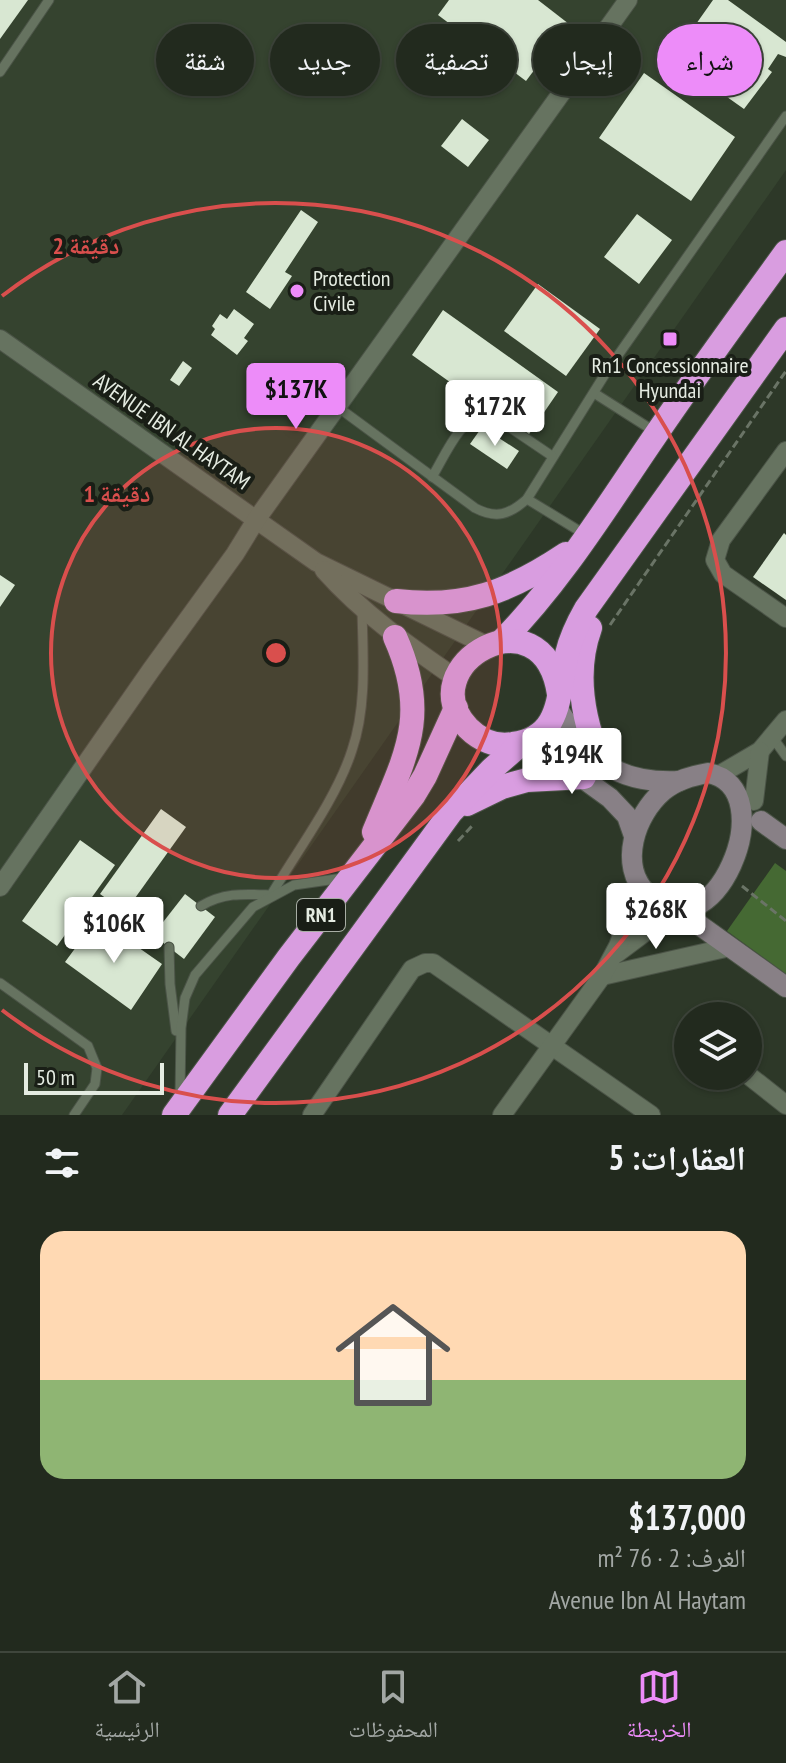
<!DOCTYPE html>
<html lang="ar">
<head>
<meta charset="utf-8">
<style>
	:root { --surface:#222a1e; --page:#2e362b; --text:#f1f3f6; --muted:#a2a7a4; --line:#3f463c; --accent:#ed8cf9 }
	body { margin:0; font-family:"PT Sans Narrow","Noto Naskh Arabic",sans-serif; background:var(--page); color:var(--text); direction:rtl; height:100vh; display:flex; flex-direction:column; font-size:30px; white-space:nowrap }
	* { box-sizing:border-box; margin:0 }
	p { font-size:26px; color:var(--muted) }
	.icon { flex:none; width:44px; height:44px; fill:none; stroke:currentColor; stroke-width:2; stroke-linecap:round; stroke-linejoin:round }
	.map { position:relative; height:1115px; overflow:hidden; direction:ltr }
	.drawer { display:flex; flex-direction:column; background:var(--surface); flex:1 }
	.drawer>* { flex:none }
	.hud { position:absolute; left:24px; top:24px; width:738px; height:72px; direction:rtl; display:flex; gap:16px }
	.fabs { position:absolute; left:674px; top:1002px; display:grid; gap:16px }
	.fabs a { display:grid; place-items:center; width:88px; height:88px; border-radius:50%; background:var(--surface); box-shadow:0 2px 6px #0004,0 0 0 2px var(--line); font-size:40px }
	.scale { position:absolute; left:24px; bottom:20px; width:140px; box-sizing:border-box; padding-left:8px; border:4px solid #e5ece2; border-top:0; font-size:22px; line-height:28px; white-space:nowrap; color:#e5ece2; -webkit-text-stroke:6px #191e16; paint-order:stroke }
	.price { position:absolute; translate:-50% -68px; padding:0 18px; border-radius:8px; background:#fff; color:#222; font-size:26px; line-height:52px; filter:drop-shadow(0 2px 4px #0008) }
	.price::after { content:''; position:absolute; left:50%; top:48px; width:24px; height:18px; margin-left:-12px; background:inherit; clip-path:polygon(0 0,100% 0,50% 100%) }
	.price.active { background:var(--accent); color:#111 }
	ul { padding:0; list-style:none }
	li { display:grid; align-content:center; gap:16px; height:424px; padding:0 40px }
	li+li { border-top:2px solid var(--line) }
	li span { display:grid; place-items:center; height:248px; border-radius:24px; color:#555 }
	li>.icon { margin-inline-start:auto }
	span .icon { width:144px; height:144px; fill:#fffc; stroke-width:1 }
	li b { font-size:34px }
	h2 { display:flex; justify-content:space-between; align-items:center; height:96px; padding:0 40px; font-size:34px }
	.tag { padding:0 28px; border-radius:36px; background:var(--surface); box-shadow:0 2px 6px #0004,0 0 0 2px var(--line); font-size:28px; line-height:72px }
	.tag.active { background:var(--accent); color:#111 }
	.tabs { display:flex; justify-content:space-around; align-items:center; height:112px; border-top:2px solid var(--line); background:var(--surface); font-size:22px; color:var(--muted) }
	.tabs a { display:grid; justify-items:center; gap:4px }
	.tabs .active { color:var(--accent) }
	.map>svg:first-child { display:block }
</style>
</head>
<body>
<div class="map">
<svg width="786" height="1115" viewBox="0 0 786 1115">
	<rect width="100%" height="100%" fill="#2d3828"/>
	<!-- built -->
	<path fill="#35432f" d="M 0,0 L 786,0 L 786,170 L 122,1115 L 0,1115 Z"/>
	<!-- green -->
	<path fill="#456933" d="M 775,863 L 786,871 L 786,974 L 727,931 Z"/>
	<!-- building -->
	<g fill="#d8e7d2">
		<path d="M 0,0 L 28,0 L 0,39 Z"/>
		<path d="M 449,0 L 538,0 L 569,24 L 526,81 L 438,15 Z"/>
		<path d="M 713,0 L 728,0 L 786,42 L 786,57 L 778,54 L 768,69 L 772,72 L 744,109 L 672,58 Z"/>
		<path d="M 644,73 L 735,137 L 691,201 L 599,138 Z"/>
		<path d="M 462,119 L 489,140 L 468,167 L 441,146 Z"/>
		<path d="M 301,210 L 318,222 L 285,272 L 292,276 L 270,309 L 246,292 Z"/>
		<path d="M 637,214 L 672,240 L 639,284 L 604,257 Z"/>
		<path d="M 538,284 L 600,329 L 566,376 L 504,331 Z"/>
		<path d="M 234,309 L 254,324 L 244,338 L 248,341 L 237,355 L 211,335 L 215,329 L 212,326 L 220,314 L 227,319 Z"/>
		<path d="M 443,310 L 558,392 L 527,437 L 412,355 Z"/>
		<path d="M 183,361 L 192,368 L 179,386 L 170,380 Z"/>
		<path d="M 482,427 L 519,451 L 507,469 L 470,444 Z"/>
		<path d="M 784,533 L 786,535 L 786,600 L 753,577 Z"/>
		<path d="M 0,575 L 15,585 L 0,607 Z"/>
		<path d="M 161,809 L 186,827 L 125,912 L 100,894 Z"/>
		<path d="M 80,840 L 115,865 L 57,946 L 22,921 Z"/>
		<path d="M 185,894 L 215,917 L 184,959 L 153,935 Z"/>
		<path d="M 93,924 L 108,935 L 112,929 L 162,964 L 131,1010 L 65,962 Z"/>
	</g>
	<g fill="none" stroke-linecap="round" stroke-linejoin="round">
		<!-- lane casing -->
		<g stroke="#4b5447" stroke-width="11">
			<g id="lane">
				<path d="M 0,72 L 49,0"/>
				<path d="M 594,393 L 657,433"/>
				<path d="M 339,408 L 475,508 C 496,519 509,515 527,499 L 607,371 L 786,116"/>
				<path d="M 432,477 C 445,456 460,417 487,412 L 552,456"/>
				<path d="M 527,499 L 586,535"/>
				<path d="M 773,738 L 786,756"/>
				<path d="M 201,906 C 224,892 245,894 271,895 C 297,851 337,798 352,750 C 367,707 363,655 362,610"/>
				<path d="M 169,947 L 170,984 L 176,1031"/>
				<path d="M 0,983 L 88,1046 L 97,1068 L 95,1084 L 74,1115"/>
				<path d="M 180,1096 L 181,1028 L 185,998 L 195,975 L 253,907 L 294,885 L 343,878"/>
			</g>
		</g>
		<!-- street casing -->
		<g stroke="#4b5447" stroke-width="20">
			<g id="street">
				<path d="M 0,339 L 316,562 L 486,645"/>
				<path d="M 786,451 L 721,540 L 715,560 L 723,574 L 786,618"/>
				<path d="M 324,570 C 363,614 409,646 457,679"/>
				<path d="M 719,775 L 760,751 L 786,720"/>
				<path d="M 754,801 L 760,751"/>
				<path d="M 0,887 L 151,670 L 235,554 L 256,520 L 628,0"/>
				<path d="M 616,954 L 676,909"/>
				<path d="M 602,976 L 730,947"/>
				<path d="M 748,1075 L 786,1105"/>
				<path d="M 312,1115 L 412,969 L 425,963 L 433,963 L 651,1115"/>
				<path d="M 502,1115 L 602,976 L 618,946 L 640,886"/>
			</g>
		</g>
		<!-- secondary casing -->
		<g stroke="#4b5447" stroke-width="22">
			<g id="secondary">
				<path d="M 557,708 C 591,760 615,784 679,781"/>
				<path d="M 530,740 L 610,798 L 627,816 L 634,836"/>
				<path d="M 708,773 C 786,787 713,963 647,894 C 618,865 635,815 663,791 C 676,780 692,776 708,773 Z"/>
				<path d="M 761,821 L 786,839"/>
				<path d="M 677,909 L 786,987"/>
			</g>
		</g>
		<!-- highway casing -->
		<g stroke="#4b5447" stroke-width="26">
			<g id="highway">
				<path d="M 396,601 C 465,609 509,592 566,554"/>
				<path d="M 590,628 C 574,672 582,716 599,758"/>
				<path d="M 502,641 C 562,580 607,506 655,436 C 697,374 742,313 786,252"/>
				<path d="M 559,694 C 543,587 408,666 468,728 C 480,740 496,747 513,744 C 564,737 557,692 567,654 C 571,637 578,623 586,609 L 786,329"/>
				<path d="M 467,804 L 502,787 L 527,780 L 584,777"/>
				<path d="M 374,832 C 405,756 431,717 395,637"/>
				<path d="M 174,1115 L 289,957 L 413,796 L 425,776 L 456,708"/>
				<path d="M 230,1115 L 451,812 L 492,769 L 522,743"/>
			</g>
		</g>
		<!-- path -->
		<g stroke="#6a7466" stroke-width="3" stroke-dasharray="8 4" stroke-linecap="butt">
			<path d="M 610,625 L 786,371"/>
			<path d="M 458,841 L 472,826"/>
			<path d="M 742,886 L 786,921"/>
		</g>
		<!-- lane -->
		<use href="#lane" stroke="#667360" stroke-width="9"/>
		<!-- street -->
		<use href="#street" stroke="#667360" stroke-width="18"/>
		<!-- secondary -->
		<use href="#secondary" stroke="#888086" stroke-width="20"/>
		<!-- highway -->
		<use href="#highway" stroke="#d99de0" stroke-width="24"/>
	</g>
	<!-- distance rings -->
	<circle cx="276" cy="653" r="225" fill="#d94f4d" fill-opacity=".12"/>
	<g fill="none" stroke="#d94f4d" stroke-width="4">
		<circle cx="276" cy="653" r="225"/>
		<path d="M2 296A450 450 0 1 1 2 1010"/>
	</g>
	<!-- markers -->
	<g fill="#ed8cf9" stroke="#191e16" stroke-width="3">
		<circle cx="297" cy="291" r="8"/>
		<rect x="662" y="331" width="16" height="16" rx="4"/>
	</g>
	<g text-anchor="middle" stroke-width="8" stroke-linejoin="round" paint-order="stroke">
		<!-- shield labels -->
		<rect fill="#191e16" stroke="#a8aea5" stroke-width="2" x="297" y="899" width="48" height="32" rx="6"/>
		<g font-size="20" font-weight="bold" fill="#e5ece2">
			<text x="321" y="922">RN1</text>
		</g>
		<!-- poi labels -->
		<g font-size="22" fill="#e5ece2" stroke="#191e16" text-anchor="start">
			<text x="313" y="286">Protection<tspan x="313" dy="25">Civile</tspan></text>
			<text x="670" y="373" text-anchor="middle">Rn1 Concessionnaire<tspan x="670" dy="25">Hyundai</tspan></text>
		</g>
		<!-- street labels -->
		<g font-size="22" fill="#e5ece2" stroke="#191e16">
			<text transform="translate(172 431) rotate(35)" y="8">AVENUE IBN AL HAYTAM</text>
		</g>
	</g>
	<circle cx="276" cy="653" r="12" fill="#d94f4d" stroke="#191e16" stroke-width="4"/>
	<g font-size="24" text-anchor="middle" font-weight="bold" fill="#d94f4d" stroke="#191e16" stroke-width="8" stroke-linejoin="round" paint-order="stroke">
		<text x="86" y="254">2 دقيقة</text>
		<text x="117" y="502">1 دقيقة</text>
	</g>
</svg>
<div class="fabs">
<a><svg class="icon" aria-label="layers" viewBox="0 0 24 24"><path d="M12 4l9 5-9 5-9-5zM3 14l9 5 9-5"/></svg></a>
</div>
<div class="scale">50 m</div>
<b class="price active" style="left:296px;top:431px">$137K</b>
<b class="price" style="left:495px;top:448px">$172K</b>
<b class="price" style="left:572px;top:796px">$194K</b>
<b class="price" style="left:656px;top:951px">$268K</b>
<b class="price" style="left:114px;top:965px">$106K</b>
<div class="hud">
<a class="tag active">شراء</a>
<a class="tag">إيجار</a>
<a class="tag">تصفية</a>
<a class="tag">جديد</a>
<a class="tag">شقة</a>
</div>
</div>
<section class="drawer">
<h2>العقارات: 5<svg class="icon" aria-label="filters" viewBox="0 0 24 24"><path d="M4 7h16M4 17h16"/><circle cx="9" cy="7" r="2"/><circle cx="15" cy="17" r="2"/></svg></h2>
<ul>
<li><span style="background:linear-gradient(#ffd9b3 60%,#8fb573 0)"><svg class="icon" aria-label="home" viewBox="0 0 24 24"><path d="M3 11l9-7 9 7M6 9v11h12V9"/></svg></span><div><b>$137,000</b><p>الغرف: 2 · 76 m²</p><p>Avenue Ibn Al Haytam</p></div></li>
</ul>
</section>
<nav class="tabs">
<a class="active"><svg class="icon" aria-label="map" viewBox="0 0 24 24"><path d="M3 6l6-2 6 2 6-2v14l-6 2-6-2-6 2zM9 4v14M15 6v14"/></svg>الخريطة</a>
<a><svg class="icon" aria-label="saved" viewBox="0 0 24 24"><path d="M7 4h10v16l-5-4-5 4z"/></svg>المحفوظات</a>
<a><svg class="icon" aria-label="home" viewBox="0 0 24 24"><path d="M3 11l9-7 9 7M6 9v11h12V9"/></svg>الرئيسية</a>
</nav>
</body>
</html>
